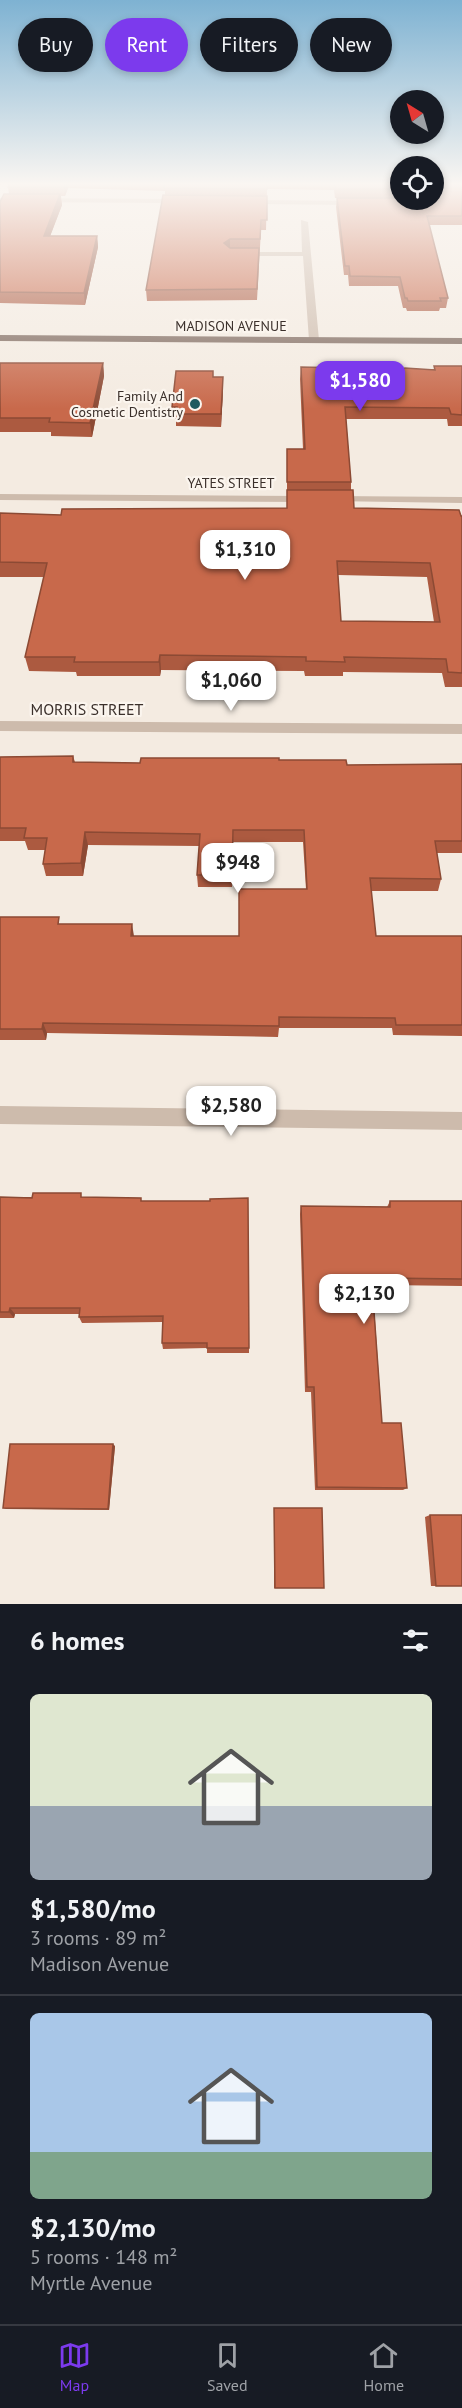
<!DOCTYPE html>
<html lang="en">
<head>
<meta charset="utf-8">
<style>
	:root { --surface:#171b24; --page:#242831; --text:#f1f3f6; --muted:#9ea1a6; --line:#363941; --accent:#7c3aed }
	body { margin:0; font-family:"PT Sans",sans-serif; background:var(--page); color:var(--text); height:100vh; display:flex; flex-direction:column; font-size:22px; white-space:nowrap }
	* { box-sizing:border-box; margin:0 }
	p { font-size:20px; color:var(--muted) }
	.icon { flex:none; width:33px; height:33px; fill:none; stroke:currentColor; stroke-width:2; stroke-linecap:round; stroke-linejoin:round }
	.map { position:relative; height:1604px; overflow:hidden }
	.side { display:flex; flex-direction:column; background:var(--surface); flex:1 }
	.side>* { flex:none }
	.top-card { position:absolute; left:18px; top:18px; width:426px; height:54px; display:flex; gap:12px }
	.needle { width:39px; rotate:323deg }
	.controls { position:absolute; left:390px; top:90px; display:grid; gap:12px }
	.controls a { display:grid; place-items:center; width:54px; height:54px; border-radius:50%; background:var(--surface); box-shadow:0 3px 9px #0003; font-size:30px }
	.price { position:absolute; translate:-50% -51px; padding:0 14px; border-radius:12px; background:#fff; color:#222; font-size:20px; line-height:39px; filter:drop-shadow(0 2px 3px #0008) }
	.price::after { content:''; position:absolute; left:50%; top:36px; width:18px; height:14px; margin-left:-9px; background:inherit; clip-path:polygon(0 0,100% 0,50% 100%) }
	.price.selected { background:var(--accent); color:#fff }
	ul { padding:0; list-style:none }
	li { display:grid; align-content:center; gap:12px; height:318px; padding:0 30px }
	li+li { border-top:2px solid var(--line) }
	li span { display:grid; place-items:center; height:186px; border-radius:9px; color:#555 }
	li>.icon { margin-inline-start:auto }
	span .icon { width:108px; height:108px; fill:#fffc; stroke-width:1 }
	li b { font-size:26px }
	h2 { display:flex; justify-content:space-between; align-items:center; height:72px; padding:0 30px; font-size:26px }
	.pill { padding:0 21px; border-radius:27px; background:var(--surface); box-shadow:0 3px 9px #0003; font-size:21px; line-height:54px }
	.pill.selected { background:var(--accent); color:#fff }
	.tab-bar { display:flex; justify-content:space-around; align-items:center; height:84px; border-top:2px solid var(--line); background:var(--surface); font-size:16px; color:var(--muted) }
	.tab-bar a { display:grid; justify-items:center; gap:3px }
	.tab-bar .selected { color:var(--accent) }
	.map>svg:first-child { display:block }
</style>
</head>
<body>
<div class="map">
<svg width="462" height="1604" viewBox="0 0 462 1604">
	<rect width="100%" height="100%" fill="#f4ebe1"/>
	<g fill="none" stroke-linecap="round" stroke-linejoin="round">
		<!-- minor -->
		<g fill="#cdbbac" fill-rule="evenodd">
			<path d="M 0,198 L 180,199 L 184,201 L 180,203 L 0,202 Z"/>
			<path d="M 243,200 L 357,201 L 361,203 L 357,205 L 246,204 Z"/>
			<path d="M 301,220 L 308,222 L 319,340 L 314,343 L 309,340 L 303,256 L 239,256 L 235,254 L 239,252 L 302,252 Z"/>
			<path d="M 0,494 L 306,496 L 312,499 L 306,502 L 0,500 Z"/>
			<path d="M 333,496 L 462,497 L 462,503 L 329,501 L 329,497 Z"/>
			<path d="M 0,721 L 462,724 L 462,734 L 0,731 Z"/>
			<path d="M 0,1106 L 462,1112 L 462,1130 L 0,1124 Z"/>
		</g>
		<!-- major -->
		<path fill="#7d675c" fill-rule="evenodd" d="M 0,335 L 462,338 L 462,344 L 0,341 Z"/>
	</g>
	<!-- wall -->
	<g fill="#ac5a40" fill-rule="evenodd">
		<path d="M 9,184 L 400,184 L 400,198 L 434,200 L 462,184 L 462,225 L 429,225 L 448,298 L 446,308 L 440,308 L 439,311 L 407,311 L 406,308 L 403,308 L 398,286 L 349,286 L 348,275 L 344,275 L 336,207 L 337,198 L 335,198 L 334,190 L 267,189 L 266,230 L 261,230 L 257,300 L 147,301 L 146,290 L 165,195 L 165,191 L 68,188 L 65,196 L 61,196 L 62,205 L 50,236 L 97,236 L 98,247 L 85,305 L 0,303 L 0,202 L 9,194 L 8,187 Z"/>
		<path d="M 0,363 L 103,363 L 104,376 L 92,437 L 51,436 L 51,432 L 0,432 Z"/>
		<path d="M 434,366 L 462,366 L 462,426 L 448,426 L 447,419 L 346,419 L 351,482 L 351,490 L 354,508 L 462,516 L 462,687 L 445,687 L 442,673 L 343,672 L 343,676 L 305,676 L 304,671 L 161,670 L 160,676 L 77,676 L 76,672 L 29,671 L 25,657 L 44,577 L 0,577 L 0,513 L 61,515 L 287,508 L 287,449 L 303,449 L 300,379 L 301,367 L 344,374 L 384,375 L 434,369 ZM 338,575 L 427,577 L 434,622 L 341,621 Z"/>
		<path d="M 213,377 L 223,389 L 221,427 L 176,426 L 176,419 L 172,419 L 172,407 Z"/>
		<path d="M 73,756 L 75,762 L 140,763 L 279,760 L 347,765 L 462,764 L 462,853 L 437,853 L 441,879 L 438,891 L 371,891 L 376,936 L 462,936 L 462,1036 L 393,1035 L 392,1028 L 279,1028 L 278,1037 L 47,1033 L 46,1040 L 0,1040 L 0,917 L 60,924 L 133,936 L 239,936 L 306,889 L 303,842 L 233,842 L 232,887 L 198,887 L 197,875 L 199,846 L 88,845 L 83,876 L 46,876 L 43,864 L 45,850 L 28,850 L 25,841 L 0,841 L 0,757 Z"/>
		<path d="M 0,1197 L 83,1197 L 142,1201 L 249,1348 L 249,1353 L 207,1353 L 207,1348 L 163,1349 L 162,1343 L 162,1322 L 82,1323 L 79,1317 L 79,1314 L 15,1314 L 14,1318 L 0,1318 Z"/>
		<path d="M 390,1201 L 462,1201 L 462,1286 L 385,1285 L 386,1299 L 382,1305 L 374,1305 L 382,1423 L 407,1488 L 403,1490 L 315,1490 L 311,1392 L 305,1392 L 300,1214 L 301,1206 L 387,1207 Z"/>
		<path d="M 115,1446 L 109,1510 L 6,1509 L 3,1508 Z"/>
		<path d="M 274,1508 L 324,1588 L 274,1588 Z"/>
		<path d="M 430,1515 L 462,1586 L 431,1586 L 425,1517 Z"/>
	</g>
	<!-- shaded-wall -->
	<g fill="#8c4a34">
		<path d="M 65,184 L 67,184 L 68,188 L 65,196 L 64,187 Z"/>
		<path d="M 60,194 L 62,205 L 46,247 L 44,236 Z"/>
		<path d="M 97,236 L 98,247 L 85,305 L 84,293 Z"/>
		<path d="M 230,239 L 230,250 L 224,243 Z"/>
		<path d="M 103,363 L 104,376 L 92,437 L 90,423 Z"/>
		<path d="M 223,377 L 223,389 L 221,427 L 221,414 Z"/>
		<path d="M 160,655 L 161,670 L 160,676 L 159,662 Z"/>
		<path d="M 85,832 L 88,845 L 83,876 L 81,863 Z"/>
		<path d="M 132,924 L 134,936 L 132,948 L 131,936 Z"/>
		<path d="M 43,1023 L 47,1033 L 46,1040 L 42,1029 Z"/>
		<path d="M 10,1308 L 15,1314 L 14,1318 L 9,1312 Z"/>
		<path d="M 113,1444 L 115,1446 L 109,1510 L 108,1509 Z"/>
	</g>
	<!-- building -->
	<g fill="#c8694b" stroke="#8c4a34" stroke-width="1.5" fill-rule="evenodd">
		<path d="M 9,184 L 65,184 L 64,187 L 8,187 Z"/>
		<path d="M 165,184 L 267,184 L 267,189 L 164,188 Z"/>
		<path d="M 335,184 L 400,184 L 400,189 L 336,189 Z"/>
		<path d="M 434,184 L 462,184 L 462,216 L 427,216 L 448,298 L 440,298 L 441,301 L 408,301 L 407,298 L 405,298 L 400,277 L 350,276 L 349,266 L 345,266 L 337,198 L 400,198 L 400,200 L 434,200 Z"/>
		<path d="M 4,194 L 60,194 L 44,236 L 97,236 L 84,293 L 0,292 L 0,202 Z"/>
		<path d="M 163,195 L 267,196 L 267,220 L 261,220 L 260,239 L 230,239 L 224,243 L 230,248 L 259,248 L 257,289 L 146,290 Z"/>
		<path d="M 0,363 L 103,363 L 90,423 L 49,422 L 50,418 L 0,418 Z"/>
		<path d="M 434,366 L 462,366 L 462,415 L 451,414 L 449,408 L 345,407 L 351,482 L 287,482 L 287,449 L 305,449 L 301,367 L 343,368 L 344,374 L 384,375 L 405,368 L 435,370 Z"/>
		<path d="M 176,371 L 213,371 L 213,377 L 223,377 L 221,414 L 176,414 L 177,407 L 172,407 Z"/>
		<path d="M 287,490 L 353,490 L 354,508 L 459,510 L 461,516 L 462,516 L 462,673 L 448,672 L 446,659 L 344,657 L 345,662 L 306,661 L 306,657 L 160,655 L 159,662 L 74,662 L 75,657 L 25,657 L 47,563 L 0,562 L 0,513 L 61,515 L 62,509 L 287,508 ZM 337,561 L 430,563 L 440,622 L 341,621 Z"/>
		<path d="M 73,756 L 73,762 L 140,763 L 141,758 L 279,758 L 279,760 L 346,760 L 347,765 L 462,764 L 462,841 L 435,841 L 441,879 L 370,878 L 376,936 L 462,936 L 462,1025 L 396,1025 L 395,1018 L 279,1017 L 279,1026 L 43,1023 L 42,1029 L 0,1029 L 0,917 L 59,917 L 58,924 L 132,924 L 131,936 L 239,936 L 239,889 L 307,889 L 304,830 L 233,830 L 232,875 L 197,875 L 200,834 L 85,832 L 81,863 L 43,864 L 47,838 L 24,838 L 26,828 L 0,828 L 0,757 Z"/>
		<path d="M 33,1193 L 81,1193 L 81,1197 L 141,1198 L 141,1201 L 210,1201 L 210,1199 L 248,1198 L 249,1348 L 207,1348 L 207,1343 L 162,1343 L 163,1316 L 79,1317 L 80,1308 L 10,1308 L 9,1312 L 0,1312 L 0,1197 L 32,1198 Z"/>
		<path d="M 390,1201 L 462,1201 L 462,1279 L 384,1278 L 386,1299 L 373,1298 L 382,1423 L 401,1423 L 407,1488 L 317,1487 L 314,1387 L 307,1387 L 301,1206 L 390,1207 Z"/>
		<path d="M 10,1444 L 113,1444 L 108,1509 L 3,1508 Z"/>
		<path d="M 274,1508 L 322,1508 L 324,1588 L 275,1588 Z"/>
		<path d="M 430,1515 L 462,1515 L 462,1586 L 436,1586 Z"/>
	</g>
	<!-- sky -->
	<linearGradient id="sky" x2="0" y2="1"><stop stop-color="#7eb2d2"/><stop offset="0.45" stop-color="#faf6f2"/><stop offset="1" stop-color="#faf6f2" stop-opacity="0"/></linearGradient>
	<rect width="462" height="409" fill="url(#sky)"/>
	<!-- markers -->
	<circle fill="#1f5a5e" stroke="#fbf5ee" stroke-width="2" cx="195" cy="404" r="6"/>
	<g text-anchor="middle" stroke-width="4.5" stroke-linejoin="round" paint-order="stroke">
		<!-- far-street labels -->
		<g font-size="14" fill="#3b302b" stroke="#fbf5ee">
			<text x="231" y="331">MADISON AVENUE</text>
			<text x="231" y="488">YATES STREET</text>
		</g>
		<!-- far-poi labels -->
		<g font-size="14" fill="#3b302b" stroke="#fbf5ee" text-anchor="end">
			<text x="183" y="401">Family And<tspan x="183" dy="16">Cosmetic Dentistry</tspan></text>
		</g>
		<!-- street labels -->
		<g font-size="16" fill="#3b302b" stroke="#fbf5ee">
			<text x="87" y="715">MORRIS STREET</text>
		</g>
	</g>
</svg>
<div class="controls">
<a><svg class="needle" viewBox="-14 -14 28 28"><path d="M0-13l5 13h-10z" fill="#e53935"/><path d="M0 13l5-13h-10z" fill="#9ea1a6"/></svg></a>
<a><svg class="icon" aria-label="locate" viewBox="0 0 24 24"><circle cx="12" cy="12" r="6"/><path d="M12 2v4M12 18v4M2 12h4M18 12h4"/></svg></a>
</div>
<b class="price selected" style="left:360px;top:412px">$1,580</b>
<b class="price" style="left:245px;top:581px">$1,310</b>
<b class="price" style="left:231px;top:712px">$1,060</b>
<b class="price" style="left:238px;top:894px">$948</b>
<b class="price" style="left:231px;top:1137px">$2,580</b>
<b class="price" style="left:364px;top:1325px">$2,130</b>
<div class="top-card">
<a class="pill">Buy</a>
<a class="pill selected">Rent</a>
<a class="pill">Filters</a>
<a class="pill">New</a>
</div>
</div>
<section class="side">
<h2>6 homes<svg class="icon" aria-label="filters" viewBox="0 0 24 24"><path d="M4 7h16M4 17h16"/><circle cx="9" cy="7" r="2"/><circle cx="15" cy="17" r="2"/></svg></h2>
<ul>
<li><span style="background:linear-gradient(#dfe7d0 60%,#9aa5b1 0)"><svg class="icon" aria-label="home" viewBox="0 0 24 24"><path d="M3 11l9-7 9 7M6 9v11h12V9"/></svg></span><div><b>$1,580/mo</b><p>3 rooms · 89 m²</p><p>Madison Avenue</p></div></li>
<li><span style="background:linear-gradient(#a9c7e8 75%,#7fa58c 0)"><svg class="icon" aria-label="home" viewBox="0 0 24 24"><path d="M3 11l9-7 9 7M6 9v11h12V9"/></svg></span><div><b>$2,130/mo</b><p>5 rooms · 148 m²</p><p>Myrtle Avenue</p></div></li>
</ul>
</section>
<nav class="tab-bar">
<a class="selected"><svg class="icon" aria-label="map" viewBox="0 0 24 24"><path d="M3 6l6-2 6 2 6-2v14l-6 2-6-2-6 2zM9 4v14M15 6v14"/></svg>Map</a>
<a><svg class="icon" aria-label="saved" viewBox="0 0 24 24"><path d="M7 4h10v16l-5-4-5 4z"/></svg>Saved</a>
<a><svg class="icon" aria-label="home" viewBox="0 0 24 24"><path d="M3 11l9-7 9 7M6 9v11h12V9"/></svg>Home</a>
</nav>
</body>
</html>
